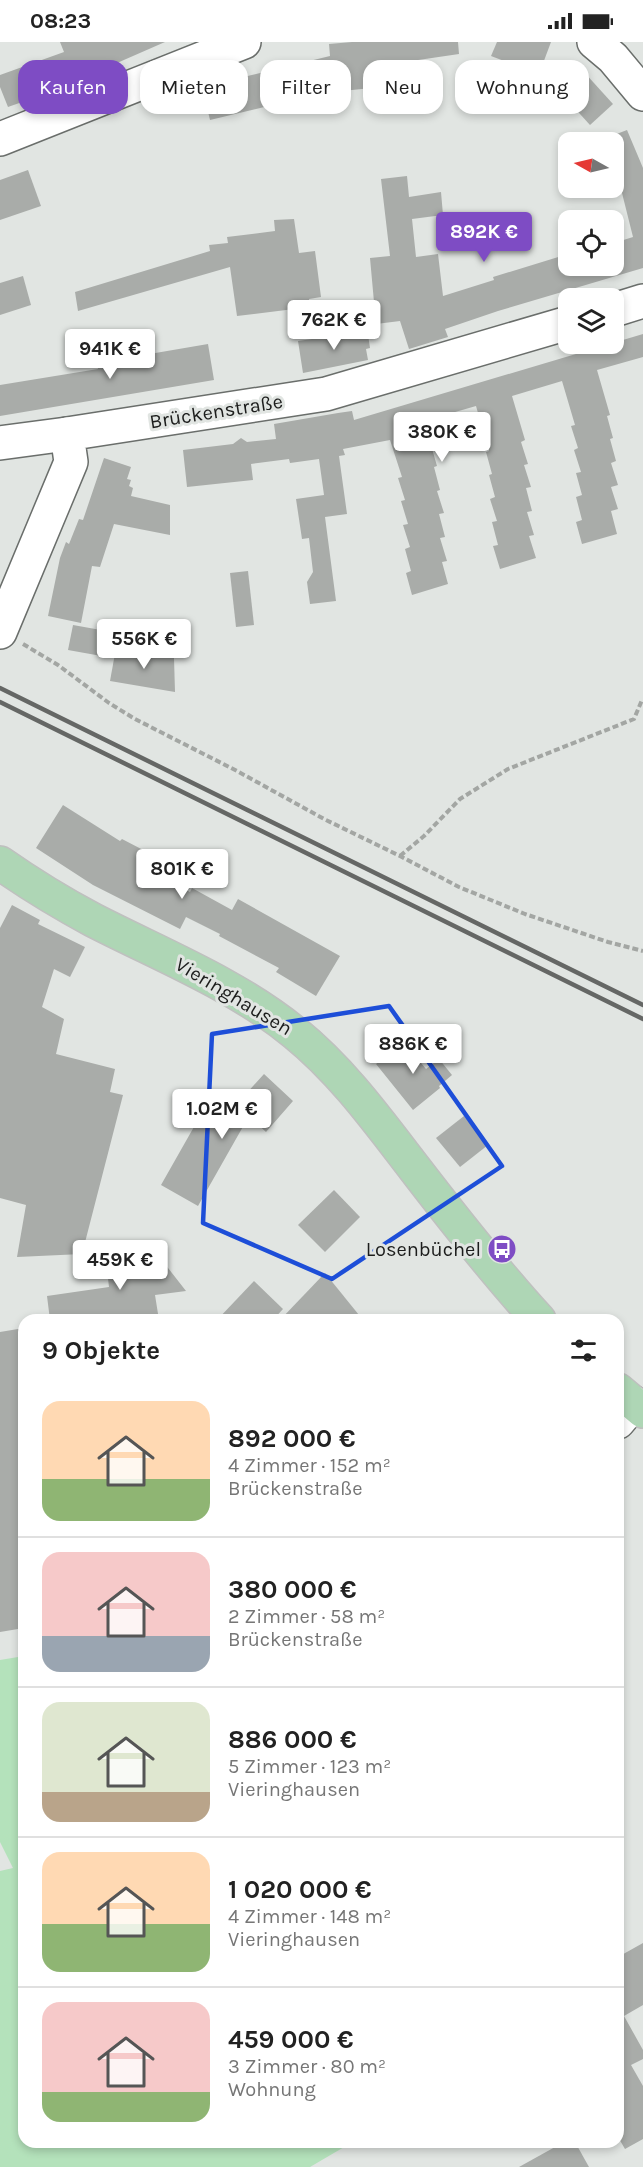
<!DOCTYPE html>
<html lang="de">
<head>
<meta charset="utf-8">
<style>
	:root { --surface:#fff; --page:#f6f6f6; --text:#222; --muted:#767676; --line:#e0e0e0; --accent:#7e4cc4 }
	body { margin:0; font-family:Karla,sans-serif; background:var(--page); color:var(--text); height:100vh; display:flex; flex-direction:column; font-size:22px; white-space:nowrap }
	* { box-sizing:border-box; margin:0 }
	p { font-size:20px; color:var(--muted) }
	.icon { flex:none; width:33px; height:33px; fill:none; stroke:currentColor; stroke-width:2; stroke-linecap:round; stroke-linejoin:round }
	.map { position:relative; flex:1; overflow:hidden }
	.side { position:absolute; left:18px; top:1272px; width:606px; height:834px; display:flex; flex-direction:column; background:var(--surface); border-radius:18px; box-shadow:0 3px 9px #0003 }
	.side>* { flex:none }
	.hud { position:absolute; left:18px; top:18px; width:608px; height:54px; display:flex; gap:12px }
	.needle { width:39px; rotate:278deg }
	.controls { position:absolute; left:558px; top:90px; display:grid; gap:12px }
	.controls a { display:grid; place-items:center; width:66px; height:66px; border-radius:12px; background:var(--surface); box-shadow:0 3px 9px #0003; font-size:30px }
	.price { position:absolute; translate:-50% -51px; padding:0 14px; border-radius:6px; background:#fff; color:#222; font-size:20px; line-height:39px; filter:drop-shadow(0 2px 3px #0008) }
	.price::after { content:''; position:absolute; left:50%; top:36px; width:18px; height:14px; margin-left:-9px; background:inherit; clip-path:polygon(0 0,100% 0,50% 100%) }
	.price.current { background:var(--accent); color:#fff }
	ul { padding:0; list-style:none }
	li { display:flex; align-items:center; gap:18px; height:150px; padding:0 24px }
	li+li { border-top:2px solid var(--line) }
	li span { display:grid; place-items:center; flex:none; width:168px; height:120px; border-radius:18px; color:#555 }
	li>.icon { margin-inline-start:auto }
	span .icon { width:72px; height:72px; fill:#fffc; stroke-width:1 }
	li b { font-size:26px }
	h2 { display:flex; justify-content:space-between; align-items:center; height:72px; padding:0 24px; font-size:26px }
	.tag { padding:0 21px; border-radius:18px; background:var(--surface); box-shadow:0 3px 9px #0003; font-size:21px; line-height:54px }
	.tag.current { background:var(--accent); color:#fff }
	.status { display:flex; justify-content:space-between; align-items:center; height:42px; padding:0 30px; background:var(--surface); direction:ltr }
	.status svg { height:16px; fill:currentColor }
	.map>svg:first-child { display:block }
</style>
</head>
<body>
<div class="status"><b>08:23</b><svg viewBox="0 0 49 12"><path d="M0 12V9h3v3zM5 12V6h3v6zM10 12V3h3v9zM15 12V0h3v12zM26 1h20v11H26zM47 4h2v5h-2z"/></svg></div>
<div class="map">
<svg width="643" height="2125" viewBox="0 0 643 2125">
	<rect width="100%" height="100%" fill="#e1e5e2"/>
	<!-- green -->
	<path fill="#b4e2bb" d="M 24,1614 L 24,2100 L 351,2101 L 310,2125 L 0,2125 L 0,1829 L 13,1826 L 0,1800 L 0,1618 Z"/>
	<!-- building -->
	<g fill="#a9aca9">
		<path d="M 60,0 L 165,0 L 53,49 L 8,65 L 0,45 L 0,33 L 64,10 Z"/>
		<path d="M 352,0 L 458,0 L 459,12 L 391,22 L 392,44 L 322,51 L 210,78 L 202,45 L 330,14 L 329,2 Z"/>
		<path d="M 497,0 L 551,0 L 539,32 L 491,14 Z"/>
		<path d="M 574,19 L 613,62 L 590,83 L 551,40 Z"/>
		<path d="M 627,88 L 643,126 L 643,226 L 498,269 L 445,287 L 448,295 L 409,307 L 400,279 L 376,282 L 370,216 L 390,214 L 381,137 L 407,134 L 409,155 L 441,150 L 443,173 L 412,177 L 416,215 L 438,212 L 443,254 L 494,238 L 493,235 L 568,212 L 568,224 L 614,224 L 614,201 L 633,195 L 614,119 L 614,93 Z"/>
		<path d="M 28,128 L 41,164 L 0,178 L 0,138 Z"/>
		<path d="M 294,177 L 299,211 L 315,209 L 321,255 L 309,257 L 310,265 L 237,274 L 230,225 L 78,269 L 75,250 L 210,209 L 209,203 L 228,201 L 227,195 L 275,189 L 274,178 Z"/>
		<path d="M 23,234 L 31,263 L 0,273 L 0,241 Z"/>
		<path d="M 367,286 L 370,306 L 366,307 L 368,318 L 303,331 L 298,299 L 340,293 Z"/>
		<path d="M 643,292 L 643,315 L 597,328 L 610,373 L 607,374 L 613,396 L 610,397 L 616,419 L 611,421 L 618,443 L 611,445 L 618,467 L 611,469 L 617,492 L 582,502 L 576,480 L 582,478 L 576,455 L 582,453 L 576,431 L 581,430 L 574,408 L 578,406 L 571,384 L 575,383 L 562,339 L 512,354 L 525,398 L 521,400 L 528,422 L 524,423 L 531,445 L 526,446 L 532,469 L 527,470 L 534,493 L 529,494 L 536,516 L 500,527 L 493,504 L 498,503 L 492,480 L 497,479 L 490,457 L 495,455 L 489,433 L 492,432 L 486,410 L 489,409 L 476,364 L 424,379 L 437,424 L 434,425 L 440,448 L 437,449 L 444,471 L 439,472 L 445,495 L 440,496 L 447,519 L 442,520 L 448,542 L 412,553 L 406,531 L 411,529 L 405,507 L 410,505 L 403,483 L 408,482 L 401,459 L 405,458 L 398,436 L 402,435 L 390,398 L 343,407 L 345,413 L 339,414 L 347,472 L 325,475 L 336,559 L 310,562 L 307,540 L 313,530 L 309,496 L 302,497 L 296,457 L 324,453 L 319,417 L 290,421 L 289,417 L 251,422 L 253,438 L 187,445 L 183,408 L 233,402 L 241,396 L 247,400 L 276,397 L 274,382 L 338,371 L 352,369 L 354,378 Z"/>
		<path d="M 208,302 L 214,338 L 0,374 L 0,343 L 98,327 L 97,321 Z"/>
		<path d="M 104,416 L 131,425 L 127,437 L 131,438 L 129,444 L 133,446 L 131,454 L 170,463 L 170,493 L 114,482 L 100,525 L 92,524 L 81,581 L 48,574 L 60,516 L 66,500 L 69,502 L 79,477 L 83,478 Z"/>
		<path d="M 248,529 L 254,583 L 236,585 L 230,531 Z"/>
		<path d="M 73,583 L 112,590 L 107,615 L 68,608 Z"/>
		<path d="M 116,606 L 174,616 L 175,650 L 110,639 Z"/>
		<path d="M 63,763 L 120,799 L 122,797 L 147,810 L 142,819 L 155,826 L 152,831 L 190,850 L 192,846 L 232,868 L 238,857 L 340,914 L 316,954 L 276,930 L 279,926 L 219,894 L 220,892 L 186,875 L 180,887 L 93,843 L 36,806 Z"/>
		<path d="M 12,863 L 40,878 L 38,882 L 85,905 L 70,935 L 54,927 L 42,965 L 64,977 L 56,1012 L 115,1027 L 110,1050 L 123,1053 L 82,1212 L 17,1215 L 26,1163 L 0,1156 L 0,886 Z"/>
		<path d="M 404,1000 L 426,1027 L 439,1017 L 452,1033 L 439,1044 L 440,1046 L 413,1068 L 376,1022 Z"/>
		<path d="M 264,1032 L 293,1059 L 266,1090 L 249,1074 L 198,1164 L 161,1143 L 199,1076 L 216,1085 Z"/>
		<path d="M 464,1074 L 488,1103 L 460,1125 L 436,1096 Z"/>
		<path d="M 334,1148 L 360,1175 L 325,1210 L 298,1183 Z"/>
		<path d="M 154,1208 L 186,1249 L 155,1253 L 159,1278 L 50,1278 L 47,1254 L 109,1245 L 105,1211 Z"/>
		<path d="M 325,1231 L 363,1278 L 280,1278 Z"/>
		<path d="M 254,1239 L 283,1267 L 273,1278 L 217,1278 Z"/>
		<path d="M 24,1286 L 24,1586 L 0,1590 L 0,1290 Z"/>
		<path d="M 643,1901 L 643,1963 L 624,1974 L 643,2008 L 643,2017 L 631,2023 L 643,2044 L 643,2097 L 625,2107 L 618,2095 L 618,1915 Z"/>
		<path d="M 564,2100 L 575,2100 L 589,2125 L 519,2125 Z"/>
	</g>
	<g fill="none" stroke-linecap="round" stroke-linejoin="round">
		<!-- minor casing -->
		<g stroke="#6a6e6b" stroke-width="36">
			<g id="minor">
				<path d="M 594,0 L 613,16 L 643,52"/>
				<path d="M 0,97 L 244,0"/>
				<path d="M 614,268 L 643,259"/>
				<path d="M 0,401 L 67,392"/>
				<path d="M 0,590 L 71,420 L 67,392 L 326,352 L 568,281"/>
				<path d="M 618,1380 L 634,1361"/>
			</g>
		</g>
		<!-- major casing -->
		<g stroke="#bfc0bf" stroke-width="36">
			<g id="major">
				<path d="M 0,821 C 30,842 61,861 93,878 C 161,913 235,942 295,991 C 342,1029 378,1079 415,1127 C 455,1179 495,1230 539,1278"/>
				<path d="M 618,1348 L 643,1369"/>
			</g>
		</g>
		<!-- path -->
		<g stroke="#a3a6a3" stroke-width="4" stroke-dasharray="6 3" stroke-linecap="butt">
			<path d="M 23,602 L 58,623 L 109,661 L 135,677 L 237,729 L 324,777 L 400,814 L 459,845 L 525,872 L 608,900 L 643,909"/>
			<path d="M 400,814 L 424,794 L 460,757 L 508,727 L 634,677 L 642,658"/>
		</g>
		<!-- minor -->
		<use href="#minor" stroke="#fff" stroke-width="33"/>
		<!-- major -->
		<use href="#major" stroke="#aed6b5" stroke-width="33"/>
		<!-- rail -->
		<g stroke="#656765" stroke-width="4.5">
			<path d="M 0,646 L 643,963"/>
			<path d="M 0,660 L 643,977"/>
		</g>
	</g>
	<!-- marked area -->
	<path fill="none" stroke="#1d4ed8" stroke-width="4.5" stroke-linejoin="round" d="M 389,964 L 502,1124 L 332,1237 L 203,1181 L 212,992 Z"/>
	<!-- icons -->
	<defs>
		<g id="bus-disc" transform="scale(1.5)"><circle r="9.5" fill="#7e4cc4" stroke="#e1e5e2"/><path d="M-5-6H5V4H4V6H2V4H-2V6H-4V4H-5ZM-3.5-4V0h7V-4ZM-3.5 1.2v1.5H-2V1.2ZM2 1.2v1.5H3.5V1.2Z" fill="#fff"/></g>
	</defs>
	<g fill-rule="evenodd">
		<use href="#bus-disc" x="502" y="1207"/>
	</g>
	<g text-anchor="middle" stroke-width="6" stroke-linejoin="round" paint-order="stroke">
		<!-- street labels -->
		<g font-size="20" fill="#1c1d1c" stroke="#e1e5e2">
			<text transform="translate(216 369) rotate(-9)" y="7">Brückenstraße</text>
			<text transform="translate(234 954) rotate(31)" y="7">Vieringhausen</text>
		</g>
		<!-- poi labels -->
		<g font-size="20" fill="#1c1d1c" stroke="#e1e5e2" text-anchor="end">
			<text x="481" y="1214">Losenbüchel</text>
		</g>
	</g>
</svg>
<div class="controls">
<a><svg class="needle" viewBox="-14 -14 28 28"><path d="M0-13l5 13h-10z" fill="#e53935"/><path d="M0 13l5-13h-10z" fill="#767676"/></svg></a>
<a><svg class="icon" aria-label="locate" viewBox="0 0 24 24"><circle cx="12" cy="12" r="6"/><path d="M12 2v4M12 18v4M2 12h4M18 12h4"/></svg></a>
<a><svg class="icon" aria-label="layers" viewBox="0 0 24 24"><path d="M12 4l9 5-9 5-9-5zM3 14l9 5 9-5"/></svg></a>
</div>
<b class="price current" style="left:484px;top:221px">892K €</b>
<b class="price" style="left:334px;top:309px">762K €</b>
<b class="price" style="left:110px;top:338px">941K €</b>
<b class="price" style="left:442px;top:421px">380K €</b>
<b class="price" style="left:144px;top:628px">556K €</b>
<b class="price" style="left:182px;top:858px">801K €</b>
<b class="price" style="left:413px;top:1033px">886K €</b>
<b class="price" style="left:222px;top:1098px">1.02M €</b>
<b class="price" style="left:120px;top:1249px">459K €</b>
<div class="hud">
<a class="tag current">Kaufen</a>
<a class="tag">Mieten</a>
<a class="tag">Filter</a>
<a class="tag">Neu</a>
<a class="tag">Wohnung</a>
</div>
<section class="side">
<h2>9 Objekte<svg class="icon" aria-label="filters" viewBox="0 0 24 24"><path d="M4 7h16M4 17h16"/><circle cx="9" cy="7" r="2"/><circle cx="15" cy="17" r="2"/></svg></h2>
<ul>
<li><span style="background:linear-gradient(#ffd9b3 65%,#8fb573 0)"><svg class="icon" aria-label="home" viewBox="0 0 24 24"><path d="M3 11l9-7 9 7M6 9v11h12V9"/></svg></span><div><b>892 000 €</b><p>4 Zimmer · 152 m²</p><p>Brückenstraße</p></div></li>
<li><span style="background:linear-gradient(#f6c9c9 70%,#9aa5b1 0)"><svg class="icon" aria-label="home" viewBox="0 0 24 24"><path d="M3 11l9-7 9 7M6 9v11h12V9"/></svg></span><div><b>380 000 €</b><p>2 Zimmer · 58 m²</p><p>Brückenstraße</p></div></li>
<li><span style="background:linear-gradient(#dfe7d0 75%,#b9a48a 0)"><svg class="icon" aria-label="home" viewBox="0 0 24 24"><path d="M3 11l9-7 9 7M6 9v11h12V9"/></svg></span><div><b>886 000 €</b><p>5 Zimmer · 123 m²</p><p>Vieringhausen</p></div></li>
<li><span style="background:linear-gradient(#ffd9b3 60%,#8fb573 0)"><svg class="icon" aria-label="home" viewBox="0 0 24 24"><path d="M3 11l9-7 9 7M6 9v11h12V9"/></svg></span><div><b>1 020 000 €</b><p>4 Zimmer · 148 m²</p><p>Vieringhausen</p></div></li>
<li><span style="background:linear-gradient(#f6c9c9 75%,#8fb573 0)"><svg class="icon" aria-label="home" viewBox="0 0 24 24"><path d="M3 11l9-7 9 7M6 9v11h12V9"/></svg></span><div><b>459 000 €</b><p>3 Zimmer · 80 m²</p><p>Wohnung</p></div></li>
</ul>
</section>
</div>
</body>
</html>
